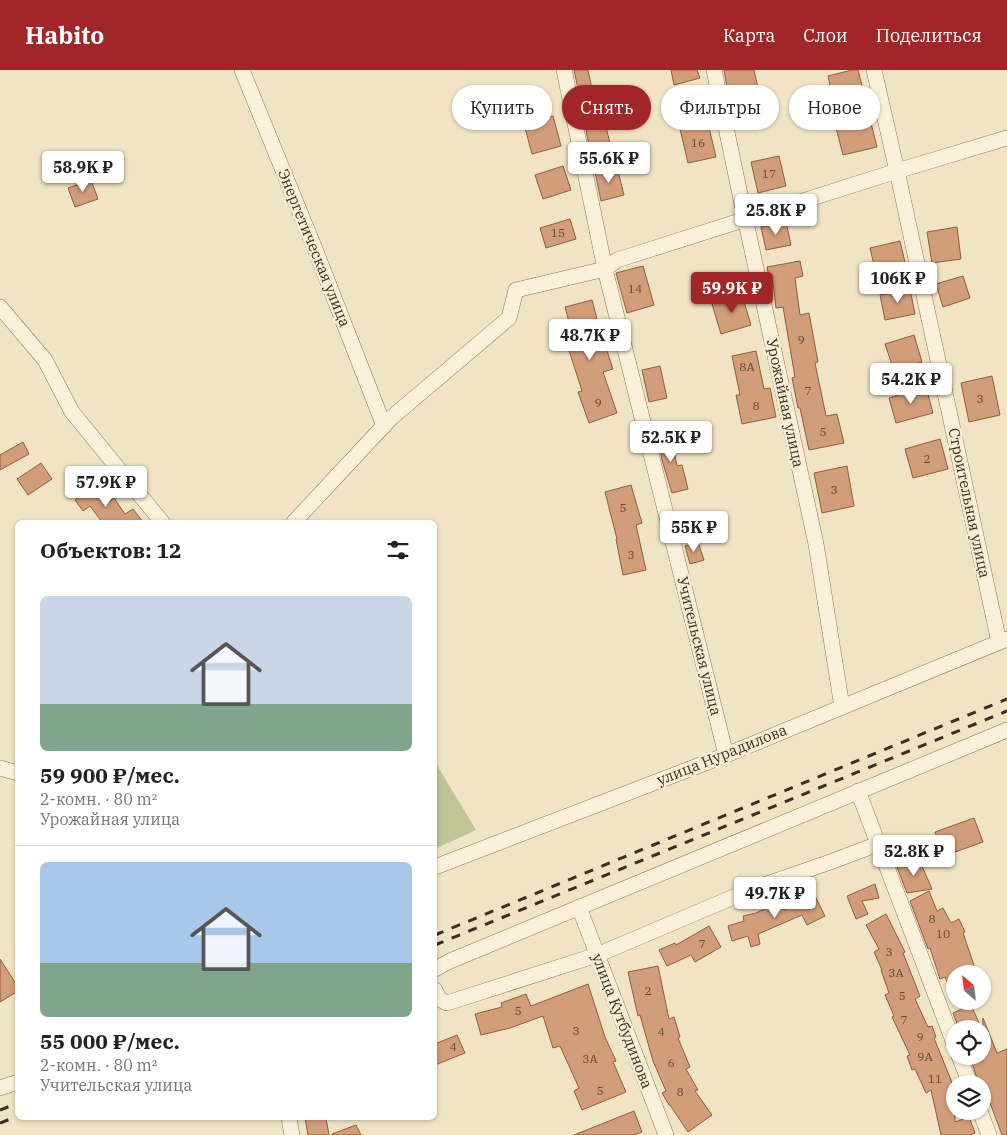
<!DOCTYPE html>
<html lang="ru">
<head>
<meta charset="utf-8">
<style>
	:root { --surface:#fff; --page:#f2f2f2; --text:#222; --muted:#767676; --line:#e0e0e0; --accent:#a12628 }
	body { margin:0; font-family:"IBM Plex Serif",serif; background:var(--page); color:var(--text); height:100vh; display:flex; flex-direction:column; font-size:19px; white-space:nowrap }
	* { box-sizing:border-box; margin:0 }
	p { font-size:16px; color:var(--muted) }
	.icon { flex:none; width:28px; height:28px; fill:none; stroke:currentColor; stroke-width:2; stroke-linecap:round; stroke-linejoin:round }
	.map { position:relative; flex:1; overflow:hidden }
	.drawer { position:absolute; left:15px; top:450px; width:422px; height:600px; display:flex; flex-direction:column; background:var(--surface); border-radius:8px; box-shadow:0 1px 4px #0004 }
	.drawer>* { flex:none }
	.hud { position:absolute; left:452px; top:15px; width:475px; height:45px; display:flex; gap:10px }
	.needle { width:32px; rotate:332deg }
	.fabs { position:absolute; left:946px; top:895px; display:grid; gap:10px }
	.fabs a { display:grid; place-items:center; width:45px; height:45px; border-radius:50%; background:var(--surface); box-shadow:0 1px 4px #0004; font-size:25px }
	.price { position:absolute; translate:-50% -42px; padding:0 11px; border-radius:5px; background:#fff; color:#222; font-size:16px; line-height:32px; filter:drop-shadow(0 1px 2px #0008) }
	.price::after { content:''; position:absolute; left:50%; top:30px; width:15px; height:11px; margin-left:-8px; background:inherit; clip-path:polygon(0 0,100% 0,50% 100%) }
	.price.current { background:var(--accent); color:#fff }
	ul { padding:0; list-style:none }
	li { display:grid; align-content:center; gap:10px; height:265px; padding:0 25px }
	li+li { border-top:1px solid var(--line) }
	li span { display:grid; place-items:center; height:155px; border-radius:8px; color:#555 }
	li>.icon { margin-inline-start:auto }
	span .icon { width:90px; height:90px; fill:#fffc; stroke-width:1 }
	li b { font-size:21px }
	h2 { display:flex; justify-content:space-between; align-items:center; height:60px; padding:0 25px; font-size:21px }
	.chip { padding:0 18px; border-radius:22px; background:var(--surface); box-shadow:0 1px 4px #0004; font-size:18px; line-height:45px }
	.chip.current { background:var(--accent); color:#fff }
	header { display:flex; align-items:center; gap:30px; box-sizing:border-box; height:70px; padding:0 25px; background:var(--accent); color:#fff }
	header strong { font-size:24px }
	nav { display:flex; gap:28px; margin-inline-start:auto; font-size:18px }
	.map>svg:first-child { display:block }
</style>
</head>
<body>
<header>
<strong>Habito</strong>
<nav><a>Карта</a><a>Слои</a><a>Поделиться</a></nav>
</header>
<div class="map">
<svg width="1007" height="1065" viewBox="0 0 1007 1065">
	<rect width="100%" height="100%" fill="#f1e4c5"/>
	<!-- cemetery -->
	<path fill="#c0c598" d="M 435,692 L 476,760 L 435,779 Z"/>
	<!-- building -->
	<g fill="#d29d79" stroke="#8f5d3e">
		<path d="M 574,0 L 588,0 L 594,29 L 603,27 L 607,48 L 604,48 L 611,78 L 591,84 L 586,61 L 588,60 L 579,19 L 578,19 Z"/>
		<path d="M 671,0 L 697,0 L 700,8 L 674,15 Z"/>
		<path d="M 724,0 L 754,0 L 758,18 L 728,23 Z"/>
		<path d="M 852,0 L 858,0 L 865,27 L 834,34 L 828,6 Z"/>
		<path d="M 869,45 L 877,77 L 843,85 L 835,54 Z"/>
		<path d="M 553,46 L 561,76 L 532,84 L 524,54 Z"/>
		<path d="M 708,53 L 716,87 L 688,93 L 680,59 Z"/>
		<path d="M 779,86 L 786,116 L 758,123 L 751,92 Z"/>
		<path d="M 563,96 L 571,120 L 543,129 L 535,105 Z"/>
		<path d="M 617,97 L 624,125 L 601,131 L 595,102 Z"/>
		<path d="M 91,110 L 98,129 L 75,137 L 68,118 Z"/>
		<path d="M 570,149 L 576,169 L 546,178 L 540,158 Z"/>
		<path d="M 786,152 L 791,175 L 766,180 L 761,157 Z"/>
		<path d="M 957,157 L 961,189 L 932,193 L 927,162 Z"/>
		<path d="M 900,171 L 907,201 L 877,208 L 870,178 Z"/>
		<path d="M 800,191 L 803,206 L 795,208 L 800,245 L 809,243 L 818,292 L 815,293 L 826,346 L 837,344 L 844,373 L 809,380 L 800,338 L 798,338 L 792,308 L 795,307 L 783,237 L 776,238 L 773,212 L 770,212 L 767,197 Z"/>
		<path d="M 643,196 L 654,235 L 627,243 L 616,203 Z"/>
		<path d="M 963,206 L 970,228 L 943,237 L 936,214 Z"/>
		<path d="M 910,219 L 915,244 L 885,250 L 880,225 Z"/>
		<path d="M 742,225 L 751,255 L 721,264 L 712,234 Z"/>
		<path d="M 592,230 L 599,257 L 613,299 L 603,302 L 617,343 L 589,353 L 578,322 L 582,321 L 567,274 L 574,271 L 565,237 Z"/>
		<path d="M 914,265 L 922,292 L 894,301 L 885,274 Z"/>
		<path d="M 756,281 L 764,319 L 770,318 L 776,347 L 742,354 L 736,325 L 740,325 L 732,286 Z"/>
		<path d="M 660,296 L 667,328 L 649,332 L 642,300 Z"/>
		<path d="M 992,306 L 1000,345 L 969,352 L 961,313 Z"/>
		<path d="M 926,317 L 933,343 L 896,353 L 889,328 Z"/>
		<path d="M 670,359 L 677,396 L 682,395 L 688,419 L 672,423 L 662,390 L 657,362 Z"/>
		<path d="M 940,369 L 948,399 L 913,408 L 905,379 Z"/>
		<path d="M 23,372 L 29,384 L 0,400 L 0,385 Z"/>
		<path d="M 41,393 L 52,409 L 28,425 L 17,409 Z"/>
		<path d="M 847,396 L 854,436 L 822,443 L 814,403 Z"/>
		<path d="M 631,415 L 642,453 L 636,455 L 646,500 L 623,505 L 616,469 L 617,469 L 605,422 Z"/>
		<path d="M 92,416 L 106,434 L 114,428 L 125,444 L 133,439 L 143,452 L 102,452 L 90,436 L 83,441 L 75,430 Z"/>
		<path d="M 698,472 L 704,490 L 690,494 L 685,476 Z"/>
		<path d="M 974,748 L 983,772 L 944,786 L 935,762 Z"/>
		<path d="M 918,787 L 932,819 L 907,823 L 897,797 Z"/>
		<path d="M 875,814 L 879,828 L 862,831 L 868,844 L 856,849 L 847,826 Z"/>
		<path d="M 929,821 L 937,841 L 943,838 L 951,853 L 959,849 L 965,862 L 963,863 L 977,904 L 955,904 L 955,931 L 945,907 L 940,909 L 930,878 L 928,879 L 910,831 Z"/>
		<path d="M 815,826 L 825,846 L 807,855 L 802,845 L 758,864 L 760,874 L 751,877 L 748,866 L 732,871 L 728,856 L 744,851 L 743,846 L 756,843 L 780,832 L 784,840 Z"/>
		<path d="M 886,844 L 905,882 L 903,883 L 920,926 L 915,929 L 928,957 L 932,956 L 936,967 L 934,968 L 951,1010 L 955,1028 L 955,1052 L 969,1047 L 975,1063 L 970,1065 L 941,1065 L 931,1020 L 926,1023 L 915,999 L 912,1000 L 907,986 L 910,985 L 892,947 L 894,946 L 885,925 L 889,923 L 881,900 L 882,900 L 874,882 L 879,879 L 866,855 Z"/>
		<path d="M 709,856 L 721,877 L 695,892 L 691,885 L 667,896 L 659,880 L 675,873 L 676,875 Z"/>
		<path d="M 0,889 L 18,917 L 18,921 L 0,932 Z"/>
		<path d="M 658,896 L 669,949 L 674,947 L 680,967 L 678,968 L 690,997 L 686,999 L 698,1020 L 695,1021 L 712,1045 L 688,1062 L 670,1035 L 669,1035 L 662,1023 L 666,1021 L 653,991 L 640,945 L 638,946 L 628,902 Z"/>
		<path d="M 588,914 L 605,967 L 616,991 L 613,992 L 626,1022 L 582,1040 L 574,1021 L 579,1018 L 560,976 L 553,978 L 543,946 L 510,958 L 481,965 L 475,944 L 502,937 L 501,933 L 526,924 L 531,936 Z"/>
		<path d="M 971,935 L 980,955 L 972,959 L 959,959 L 953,943 Z"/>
		<path d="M 983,948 L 997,983 L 1007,979 L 1007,1065 L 1002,1065 L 983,1014 L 979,1014 L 972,993 L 973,992 L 970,986 L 982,986 Z"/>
		<path d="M 457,965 L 465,983 L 435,995 L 435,974 Z"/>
		<path d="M 634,1041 L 642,1062 L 634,1065 L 574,1065 Z"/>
		<path d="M 305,1048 L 326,1048 L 329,1065 L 308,1065 Z"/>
		<path d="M 356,1055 L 361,1065 L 332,1065 L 332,1064 Z"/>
	</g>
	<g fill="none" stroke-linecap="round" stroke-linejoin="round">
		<!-- minor casing -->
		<g stroke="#8e755a" stroke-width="16">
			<g id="minor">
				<path d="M 242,0 L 315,179 L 384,356"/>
				<path d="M 564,0 L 605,199 L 726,685"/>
				<path d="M 714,0 L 742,134 L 816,474 L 842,637"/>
				<path d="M 874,0 L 897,101 L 999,572"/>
				<path d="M 0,237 L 45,290 L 72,342 L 162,452"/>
				<path d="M 294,452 L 391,348 L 509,248 L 516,220 L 605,199 L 617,190 L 897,101 L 1007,68"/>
				<path d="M 0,698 L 18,703"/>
				<path d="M 858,721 L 955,976"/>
				<path d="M 435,797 L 726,685 L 1007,569"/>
				<path d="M 579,837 L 666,1065"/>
				<path d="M 435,899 L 450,891 L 1007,660"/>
				<path d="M 435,920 L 439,929 L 447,933 L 597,885 L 750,820 L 833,791 L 878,774"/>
				<path d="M 959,986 L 970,1014"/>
				<path d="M 0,1018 L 18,1012"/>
				<path d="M 980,1041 L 989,1065"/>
				<path d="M 289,1048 L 292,1065"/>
			</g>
		</g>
		<!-- minor -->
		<use href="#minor" stroke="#fbf1da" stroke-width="15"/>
		<!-- rail -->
		<g stroke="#3d2d1e" stroke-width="3" stroke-dasharray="9 9" stroke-linecap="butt">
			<path d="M 435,865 L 1007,629"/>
			<path d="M 435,875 L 1007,641"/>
			<path d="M 0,1040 L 18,1033"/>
			<path d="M 0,1053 L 18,1046"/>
		</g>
	</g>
	<g text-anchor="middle" stroke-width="5" stroke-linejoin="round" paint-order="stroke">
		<!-- number labels -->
		<g font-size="12" fill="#624935">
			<text x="698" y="77">16</text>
			<text x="769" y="108">17</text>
			<text x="558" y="167">15</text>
			<text x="635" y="223">14</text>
			<text x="801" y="274">9</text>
			<text x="747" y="301">8А</text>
			<text x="808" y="325">7</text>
			<text x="980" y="333">3</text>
			<text x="598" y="337">9</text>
			<text x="756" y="340">8</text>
			<text x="823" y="366">5</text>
			<text x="927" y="393">2</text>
			<text x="834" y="424">3</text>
			<text x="623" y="442">5</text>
			<text x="631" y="489">3</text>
			<text x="932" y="853">8</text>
			<text x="943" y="868">10</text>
			<text x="702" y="878">7</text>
			<text x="889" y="886">3</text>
			<text x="896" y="907">3А</text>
			<text x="648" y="925">2</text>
			<text x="902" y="930">5</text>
			<text x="518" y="945">5</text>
			<text x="904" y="954">7</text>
			<text x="576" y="965">3</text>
			<text x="661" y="966">4</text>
			<text x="920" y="971">9</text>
			<text x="453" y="981">4</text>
			<text x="925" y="991">9А</text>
			<text x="590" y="993">3А</text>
			<text x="671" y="997">6</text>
			<text x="935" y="1013">11</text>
			<text x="600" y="1025">5</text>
			<text x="680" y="1026">8</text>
		</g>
		<!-- street labels -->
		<g font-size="15" fill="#3d2d1e" stroke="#f8eed6">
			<text transform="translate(314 178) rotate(68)" y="5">Энергетическая улица</text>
			<text transform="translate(785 333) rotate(78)" y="5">Урожайная улица</text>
			<text transform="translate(969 433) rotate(78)" y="5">Строительная улица</text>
			<text transform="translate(699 576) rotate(76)" y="5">Учительская улица</text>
			<text transform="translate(722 685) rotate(-22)" y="5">улица Нурадилова</text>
			<text transform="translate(622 951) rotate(69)" y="5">улица Кутбудинова</text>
		</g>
	</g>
</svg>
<div class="fabs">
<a><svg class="needle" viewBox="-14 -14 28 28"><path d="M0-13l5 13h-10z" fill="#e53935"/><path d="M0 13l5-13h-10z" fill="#767676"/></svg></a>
<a><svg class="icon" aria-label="locate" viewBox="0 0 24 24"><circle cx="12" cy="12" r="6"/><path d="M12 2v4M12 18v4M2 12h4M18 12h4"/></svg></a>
<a><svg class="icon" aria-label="layers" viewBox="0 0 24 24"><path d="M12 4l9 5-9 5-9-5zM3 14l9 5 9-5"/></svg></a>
</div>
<b class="price" style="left:609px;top:114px">55.6K ₽</b>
<b class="price" style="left:83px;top:123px">58.9K ₽</b>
<b class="price" style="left:776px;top:166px">25.8K ₽</b>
<b class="price" style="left:898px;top:234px">106K ₽</b>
<b class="price current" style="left:732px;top:244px">59.9K ₽</b>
<b class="price" style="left:590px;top:291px">48.7K ₽</b>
<b class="price" style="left:911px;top:335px">54.2K ₽</b>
<b class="price" style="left:671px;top:393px">52.5K ₽</b>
<b class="price" style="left:106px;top:438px">57.9K ₽</b>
<b class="price" style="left:694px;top:483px">55K ₽</b>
<b class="price" style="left:914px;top:807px">52.8K ₽</b>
<b class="price" style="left:775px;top:849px">49.7K ₽</b>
<div class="hud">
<a class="chip">Купить</a>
<a class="chip current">Снять</a>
<a class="chip">Фильтры</a>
<a class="chip">Новое</a>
</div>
<section class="drawer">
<h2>Объектов: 12<svg class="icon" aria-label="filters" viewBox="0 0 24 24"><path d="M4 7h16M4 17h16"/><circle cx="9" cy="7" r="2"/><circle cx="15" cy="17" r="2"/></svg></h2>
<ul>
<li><span style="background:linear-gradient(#c9d6e8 70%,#7fa58c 0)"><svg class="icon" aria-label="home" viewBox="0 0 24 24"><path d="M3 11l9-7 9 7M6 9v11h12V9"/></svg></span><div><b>59 900 ₽/мес.</b><p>2-комн. · 80 m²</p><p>Урожайная улица</p></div></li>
<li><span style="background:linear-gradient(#a9c7e8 65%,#7fa58c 0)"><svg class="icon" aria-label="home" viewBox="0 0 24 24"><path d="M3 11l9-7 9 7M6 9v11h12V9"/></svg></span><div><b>55 000 ₽/мес.</b><p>2-комн. · 80 m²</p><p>Учительская улица</p></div></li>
</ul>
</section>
</div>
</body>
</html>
